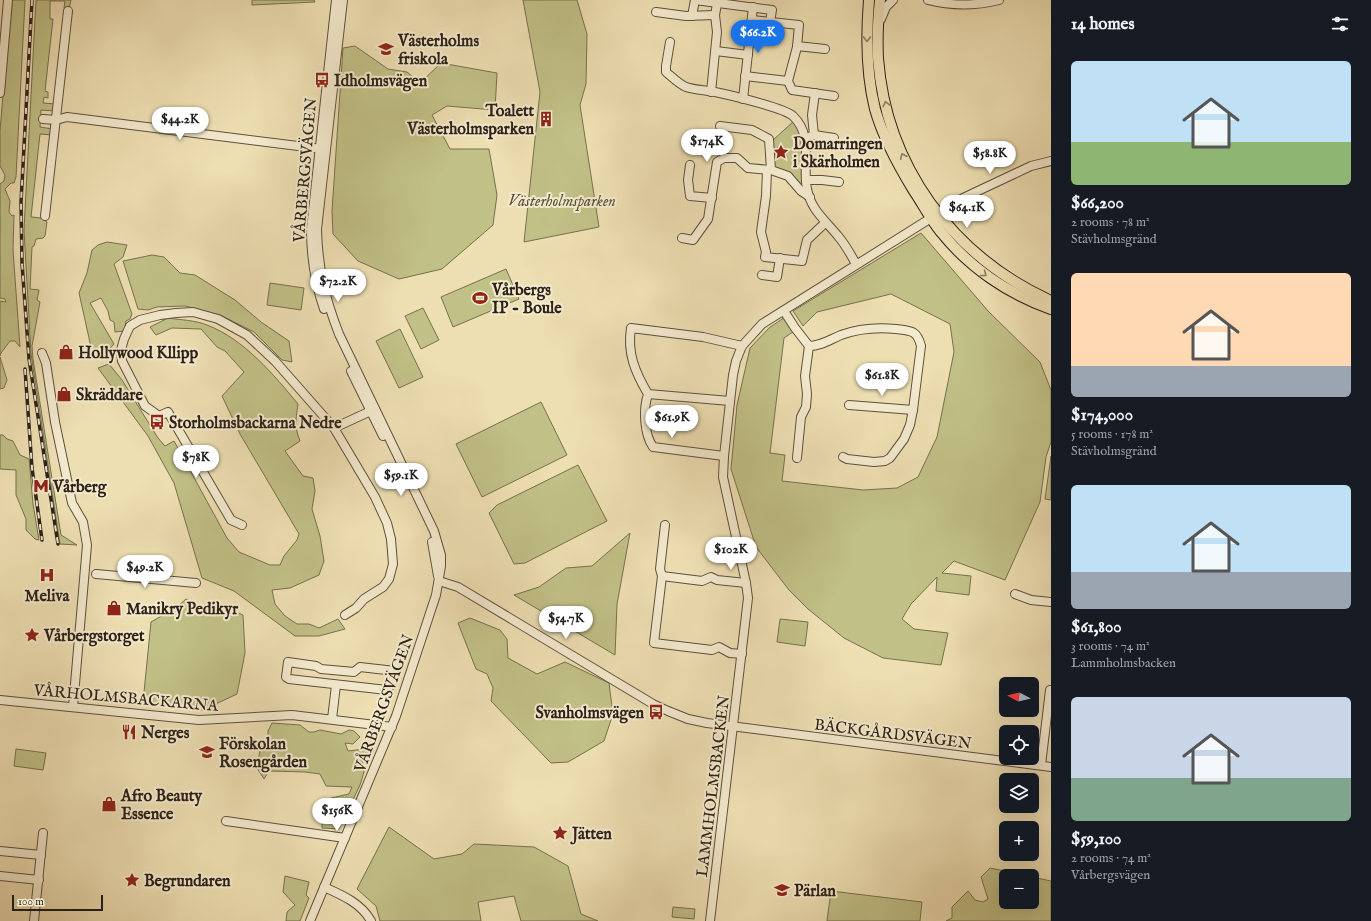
<!DOCTYPE html>
<html lang="en">
<head>
<meta charset="utf-8">
<style>
	:root { --surface:#171b24; --page:#242831; --text:#f1f3f6; --muted:#9ea1a6; --accent:#1a73e8 }
	body { margin:0; font-family:"IM FELL English",serif; background:var(--page); color:var(--text); height:100vh; display:flex; flex-direction:column; font-size:15px; white-space:nowrap }
	* { box-sizing:border-box; margin:0 }
	p { font-size:13px; color:var(--muted) }
	.icon { flex:none; width:22px; height:22px; fill:none; stroke:currentColor; stroke-width:2; stroke-linecap:round; stroke-linejoin:round }
	.map { position:relative; flex:1; overflow:hidden }
	.drawer { display:flex; flex-direction:column; background:var(--surface); width:320px }
	.drawer>* { flex:none }
	.needle { width:26px; rotate:277deg }
	.fabs { position:absolute; left:999px; top:677px; display:grid; gap:8px }
	.fabs a { display:grid; place-items:center; width:40px; height:40px; border-radius:6px; background:var(--surface); box-shadow:0 4px 16px #0002; font-size:20px }
	.scale { position:absolute; left:12px; bottom:10px; width:91px; box-sizing:border-box; padding-left:4px; border:2px solid #2b2117; border-top:0; font-size:11px; line-height:14px; white-space:nowrap; color:#2b2117; -webkit-text-stroke:3px #f4eace; paint-order:stroke }
	.price { position:absolute; translate:-50% -34px; padding:0 9px; border-radius:14px; background:#fff; color:#222; font-size:13px; line-height:26px; filter:drop-shadow(0 1px 2px #0008) }
	.price::after { content:''; position:absolute; left:50%; top:24px; width:12px; height:9px; margin-left:-6px; background:inherit; clip-path:polygon(0 0,100% 0,50% 100%) }
	.price.selected { background:var(--accent); color:#fff }
	ul { padding:0; list-style:none }
	li { display:grid; align-content:center; gap:8px; height:212px; padding:0 20px }
	li span { display:grid; place-items:center; height:124px; border-radius:6px; color:#555 }
	li>.icon { margin-inline-start:auto }
	span .icon { width:72px; height:72px; fill:#fffc; stroke-width:1 }
	li b { font-size:17px }
	h2 { display:flex; justify-content:space-between; align-items:center; height:48px; padding:0 20px; font-size:17px }
	main { display:flex; flex:1; min-height:0 }
	.map>svg:first-child { display:block }
</style>
</head>
<body>
<main>
<div class="map">
<svg width="1051" height="921" viewBox="0 0 1051 921">
	<rect width="100%" height="100%" fill="#eedfb3"/>
	<filter id="stains"><feTurbulence type="fractalNoise" baseFrequency=".005" numOctaves="4"/><feColorMatrix values="0 0 0 0 .2 0 0 0 0 .09 0 0 0 0 .02 0 0 0 .5 -.17"/></filter>
	<radialGradient id="worn" r=".72"><stop offset=".6" stop-color="#630" stop-opacity="0"/><stop offset="1" stop-color="#630" stop-opacity=".3"/></radialGradient>
	<!-- green -->
	<g fill="#c1c087" stroke="#76704f">
		<path d="M 11,0 L 25,0 L 16,177 L 14,183 L 11,183 L 5,189 L 10,201 L 9,212 L 12,216 L 14,215 L 13,250 L 20,347 L 15,341 L 10,341 L 1,353 L 0,356 L 0,301 L 6,302 L 5,299 L 0,298 L 0,184 L 4,181 L 5,175 L 0,166 L 0,131 Z"/>
		<path d="M 36,0 L 71,0 L 69,9 L 64,8 L 65,1 L 50,1 L 50,19 L 53,19 L 45,91 L 48,92 L 48,98 L 44,97 L 43,103 L 56,104 L 55,111 L 41,110 L 40,127 L 53,129 L 52,135 L 40,134 L 31,217 L 41,218 L 47,222 L 45,236 L 43,238 L 36,239 L 34,246 L 32,247 L 30,289 L 39,290 L 37,300 L 40,302 L 32,346 L 33,359 L 61,535 L 77,545 L 60,544 L 31,354 L 24,230 Z"/>
		<path d="M 252,0 L 314,0 L 315,2 L 252,5 Z"/>
		<path d="M 523,0 L 577,0 L 587,34 L 586,84 L 580,105 L 599,227 L 524,242 L 540,92 Z"/>
		<path d="M 355,46 L 388,69 L 407,72 L 420,83 L 441,63 L 497,73 L 495,110 L 447,106 L 432,115 L 450,149 L 489,149 L 497,195 L 493,225 L 442,269 L 399,279 L 358,261 L 333,234 L 332,211 L 343,48 Z"/>
		<path d="M 794,121 L 802,137 L 803,190 L 773,168 L 773,140 Z"/>
		<path d="M 921,233 L 989,312 L 1040,362 L 1051,390 L 1051,442 L 1046,457 L 1040,502 L 1005,580 L 954,561 L 942,573 L 971,576 L 969,595 L 936,591 L 937,577 L 911,604 L 902,619 L 914,629 L 948,633 L 941,665 L 883,658 L 844,638 L 808,609 L 789,590 L 756,547 L 731,469 L 737,405 L 750,348 L 769,328 L 785,317 L 793,332 L 784,338 L 770,453 L 785,455 L 782,481 L 863,490 L 897,488 L 918,477 L 937,437 L 954,352 L 950,324 L 891,294 L 817,312 L 803,326 L 793,311 Z"/>
		<path d="M 107,242 L 127,245 L 123,257 L 114,264 L 132,314 L 130,319 L 126,321 L 124,331 L 115,332 L 114,322 L 110,320 L 108,311 L 101,298 L 90,303 L 114,344 L 105,354 L 93,356 L 79,293 L 87,273 L 92,250 L 98,245 Z"/>
		<path d="M 152,255 L 164,257 L 180,273 L 195,275 L 235,300 L 261,322 L 289,341 L 292,362 L 282,360 L 254,332 L 220,315 L 185,306 L 157,307 L 148,310 L 138,309 L 123,261 Z"/>
		<path d="M 506,269 L 519,299 L 453,327 L 441,297 Z"/>
		<path d="M 270,283 L 304,288 L 301,310 L 267,305 Z"/>
		<path d="M 423,308 L 439,340 L 421,349 L 405,316 Z"/>
		<path d="M 168,318 C 180,320 195,320 207,325 C 244,339 274,375 298,404 C 296,419 294,426 300,441 L 285,451 L 303,476 L 313,478 L 315,491 L 312,509 L 320,536 L 324,561 L 319,575 L 290,588 L 272,590 L 275,604 L 285,616 L 297,624 L 309,624 L 319,628 L 338,619 L 345,629 L 319,636 L 295,636 L 234,591 L 202,578 L 174,483 L 148,436 L 98,368 L 109,364 L 122,380 L 158,438 L 165,446 L 174,441 L 227,538 L 239,552 L 270,565 L 280,565 L 284,556 L 297,540 L 299,534 L 240,434 L 222,396 L 244,372 L 225,351 L 217,347 L 201,329 L 172,328 L 156,335 L 150,327 Z"/>
		<path d="M 400,329 L 423,377 L 399,388 L 376,341 Z"/>
		<path d="M 0,357 L 7,380 L 4,388 L 0,389 Z"/>
		<path d="M 541,402 L 567,455 L 482,497 L 456,444 Z"/>
		<path d="M 0,435 L 3,435 L 7,439 L 13,441 L 20,455 L 29,459 L 33,504 L 39,540 L 35,539 L 26,530 L 26,519 L 16,495 L 16,470 L 0,469 Z"/>
		<path d="M 1051,456 L 1051,500 L 1045,499 Z"/>
		<path d="M 578,465 L 607,521 L 525,563 L 514,564 L 489,513 L 497,505 Z"/>
		<path d="M 630,533 L 617,604 L 615,655 L 514,595 L 539,587 L 566,568 L 592,566 Z"/>
		<path d="M 186,599 L 208,611 L 222,606 L 243,615 L 245,653 L 237,694 L 203,710 L 143,702 L 151,622 L 177,607 Z"/>
		<path d="M 470,618 L 500,630 L 507,639 L 508,658 L 537,674 L 565,662 L 609,683 L 613,714 L 604,741 L 568,762 L 551,763 L 491,701 L 493,688 L 487,674 L 476,669 L 458,623 Z"/>
		<path d="M 780,619 L 808,622 L 805,646 L 777,642 Z"/>
		<path d="M 272,723 L 300,725 L 309,732 L 314,732 L 320,730 L 341,734 L 349,730 L 354,731 L 360,737 L 353,744 L 345,743 L 348,751 L 365,749 L 374,750 L 370,756 L 362,759 L 364,772 L 360,785 L 339,829 L 322,828 L 322,824 L 331,820 L 335,810 L 328,806 L 331,798 L 349,794 L 352,787 L 326,786 L 320,774 L 305,772 L 269,771 L 264,779 L 257,768 L 261,744 L 268,741 L 268,731 Z"/>
		<path d="M 16,749 L 46,753 L 43,770 L 14,766 Z"/>
		<path d="M 389,827 L 434,859 L 462,854 L 474,844 L 534,847 L 568,866 L 581,914 L 598,921 L 521,921 L 514,896 L 478,902 L 481,921 L 380,921 L 376,906 L 357,889 Z"/>
		<path d="M 990,868 L 1029,876 L 1006,876 L 1006,902 L 1032,902 L 1032,877 L 1051,881 L 1051,921 L 946,921 L 952,918 L 952,907 L 968,891 L 975,900 L 983,902 L 988,899 L 981,877 Z"/>
		<path d="M 285,876 L 309,882 L 306,895 L 309,898 L 300,921 L 286,921 L 287,912 L 295,905 L 283,892 Z"/>
		<path d="M 831,891 L 922,902 L 920,921 L 827,921 Z"/>
		<path d="M 673,907 L 695,909 L 694,919 L 672,917 Z"/>
	</g>
	<g fill="none" stroke-linecap="round" stroke-linejoin="round">
		<!-- minor casing -->
		<g stroke="#5c503e" stroke-width="10">
			<g id="minor">
				<path d="M 928,0 C 951,6 975,6 999,0"/>
				<path d="M 656,12 L 686,16 L 715,15"/>
				<path d="M 692,16 L 695,0 L 772,10 L 770,22"/>
				<path d="M 881,19 L 886,7 L 893,0"/>
				<path d="M 752,20 L 799,25 L 797,47 L 788,81 L 792,90 L 834,96"/>
				<path d="M 670,42 L 666,66 L 666,72 C 672,77 679,84 686,87 C 695,90 705,90 715,92 C 730,95 784,108 793,116 C 814,136 802,164 807,189 C 811,210 825,220 838,236 C 845,244 851,255 856,264"/>
				<path d="M 797,46 L 825,49"/>
				<path d="M 716,51 L 748,55"/>
				<path d="M 745,76 L 788,81"/>
				<path d="M 711,92 L 717,32 L 715,15 L 717,4"/>
				<path d="M 0,93 L 8,0"/>
				<path d="M 743,99 L 753,7"/>
				<path d="M 43,119 L 56,120 L 67,117 L 322,149"/>
				<path d="M 720,126 L 752,130 L 769,139 L 771,170 L 788,176 L 801,191 L 810,197"/>
				<path d="M 814,135 L 812,115 L 815,93"/>
				<path d="M 809,137 L 814,135 L 834,138"/>
				<path d="M 690,165 L 688,180 L 690,196 L 712,198"/>
				<path d="M 767,170 L 766,196 L 761,232 L 766,252 L 765,257 L 802,261 L 807,240 L 825,223"/>
				<path d="M 806,180 L 822,180 L 839,182"/>
				<path d="M 938,213 L 963,198 L 1031,166 L 1051,161"/>
				<path d="M 45,216 L 68,11"/>
				<path d="M 682,238 L 693,240 L 708,219 L 717,162 L 724,158 L 737,158 L 748,168 L 771,170"/>
				<path d="M 762,275 L 777,277 L 780,258"/>
				<path d="M 324,309 C 315,283 311,256 311,229 L 336,0"/>
				<path d="M 784,311 L 795,328 L 809,346 C 821,346 829,340 841,335 C 860,328 876,327 896,329 C 911,331 917,330 921,346 L 913,410 L 910,425 L 904,439 L 890,458 L 885,461 L 874,462 L 847,459 L 843,457"/>
				<path d="M 42,353 L 46,363 L 55,422 L 72,503 L 83,522 L 87,545 L 73,707"/>
				<path d="M 351,371 L 383,436"/>
				<path d="M 648,394 L 730,401"/>
				<path d="M 849,405 L 913,410"/>
				<path d="M 334,428 L 375,409"/>
				<path d="M 724,456 L 653,447 C 644,434 643,409 648,394 C 635,372 627,353 631,328 L 703,337 L 742,346"/>
				<path d="M 797,458 L 801,417 L 806,407 L 807,394 L 805,376 L 809,346"/>
				<path d="M 242,525 L 231,520 L 168,412 L 159,416 L 145,406 L 122,361 L 121,350 L 124,339 L 130,326 L 140,320 L 160,315 L 176,313 L 193,312 L 218,319 L 247,335 L 275,361 L 334,428 L 375,497 L 387,523 L 391,539 L 393,564 L 389,579 L 383,587 L 364,599 L 356,608 L 345,615"/>
				<path d="M 665,525 L 660,569 L 662,576 L 654,643 L 712,650 L 719,647 L 730,653 L 742,654"/>
				<path d="M 432,542 L 438,576"/>
				<path d="M 96,574 L 196,583"/>
				<path d="M 662,576 L 702,581 L 711,577 L 717,580 L 746,583"/>
				<path d="M 439,581 L 458,587 L 653,704 L 668,711 L 688,719 L 707,723 L 1051,767"/>
				<path d="M 1015,594 L 1031,600 L 1051,602"/>
				<path d="M 288,662 L 316,666 L 321,669 L 354,672 L 360,667 L 395,671 L 390,686 L 387,690 L 289,679 L 286,677 Z"/>
				<path d="M 395,671 L 400,655"/>
				<path d="M 0,700 L 199,720 L 292,715 L 392,727"/>
				<path d="M 332,719 L 336,685"/>
				<path d="M 1041,765 L 1050,690"/>
				<path d="M 226,821 L 345,838"/>
				<path d="M 0,851 L 41,855"/>
				<path d="M 0,876 L 39,880"/>
				<path d="M 324,887 C 342,895 361,903 371,921"/>
				<path d="M 34,921 L 43,833"/>
				<path d="M 310,921 L 396,716 L 436,595 L 441,566 L 441,555 L 434,531 L 339,334 C 325,298 318,269 317,229 L 343,0"/>
				<path d="M 710,921 L 748,598 L 746,583 L 723,477 L 724,456 L 733,375 L 736,361 L 742,346 L 762,324 L 931,218"/>
			</g>
		</g>
		<!-- major casing -->
		<g stroke="#2b2117" stroke-width="12">
			<g id="major">
				<path d="M 869,0 C 866,37 866,73 875,109 C 883,138 898,165 914,191 C 923,204 930,219 941,232 C 969,267 1008,294 1051,309"/>
				<path d="M 880,0 C 878,19 877,39 878,58 C 886,166 952,256 1051,301"/>
			</g>
		</g>
		<!-- minor -->
		<use href="#minor" stroke="#f4eace" stroke-width="8"/>
		<!-- major -->
		<use href="#major" stroke="#eedfb3" stroke-width="10"/>
		<!-- rail casing -->
		<g stroke="#2b2117" stroke-width="3.5">
			<g id="rail">
				<path d="M 32,0 L 21,202 L 22,263 L 29,359 L 58,544"/>
				<path d="M 25,369 L 32,468 L 42,540"/>
			</g>
		</g>
		<!-- rail -->
		<use href="#rail" stroke="#f4eace" stroke-width="2" stroke-dasharray="6" stroke-linecap="butt"/>
	</g>
	<!-- one-way arrows -->
	<defs><path id="oneway-chevron" d="M-2-3.5L2.5 0L-2 3.5" fill="none" stroke-width="1.6" stroke-linecap="round" stroke-linejoin="round"/></defs>
	<g stroke="#8c8065">
		<use href="#oneway-chevron" transform="translate(867 39) rotate(91)"/>
		<use href="#oneway-chevron" transform="translate(886 104) rotate(-104)"/>
		<use href="#oneway-chevron" transform="translate(903 156) rotate(-113)"/>
		<use href="#oneway-chevron" transform="translate(984 274) rotate(36)"/>
	</g>
	<!-- icons -->
	<defs>
		<g id="school-bare" transform="scale(1.2)"><path d="M0-5L7-2L0 1L-7-2ZM-4 1L0 2.5L4 1V4Q0 6-4 4Z" fill="#8f2418" stroke="#f4eace" stroke-width="2.5" paint-order="stroke"/></g>
		<g id="bus-bare" transform="scale(1.2)"><path d="M-5-6H5V4H4V6H2V4H-2V6H-4V4H-5ZM-3.5-4V0h7V-4ZM-3.5 1.2v1.5H-2V1.2ZM2 1.2v1.5H3.5V1.2Z" fill="#8f2418" stroke="#f4eace" stroke-width="2.5" paint-order="stroke"/></g>
		<g id="building-bare" transform="scale(1.2)"><path d="M-4-6H4V6H1V3H-1V6H-4ZM-2.5-4.3h1.7v1.8h-1.7ZM.8-4.3h1.7v1.8H.8ZM-2.5-1h1.7V.8h-1.7ZM.8-1h1.7V.8H.8Z" fill="#8f2418" stroke="#f4eace" stroke-width="2.5" paint-order="stroke"/></g>
		<g id="sight-bare" transform="scale(1.2)"><path d="M0-6L1.8-2.2L6-1.7L2.9 1.2L3.7 5.4L0 3.3L-3.7 5.4L-2.9 1.2L-6-1.7L-1.8-2.2Z" fill="#8f2418" stroke="#f4eace" stroke-width="2.5" paint-order="stroke"/></g>
		<g id="stadium-bare" transform="scale(1.2)"><path d="M0-5a6.5 5 0 1 0 0 10a6.5 5 0 1 0 0-10ZM-3.5-1.8h7v3.6h-7Z" fill="#8f2418" stroke="#f4eace" stroke-width="2.5" paint-order="stroke"/></g>
		<g id="shop-bare" transform="scale(1.2)"><path d="M-5-2.5h2.3a2.7 3.5 0 0 1 5.4 0H5L5.5 6h-11ZM-1.5-2.5h3a1.5 2.3 0 0 0-3 0Z" fill="#8f2418" stroke="#f4eace" stroke-width="2.5" paint-order="stroke"/></g>
		<g id="metro-bare" transform="scale(1.2)"><path d="M-5.5 5V-5H-3L0 0L3-5H5.5V5H3V-.5L0 4L-3-.5V5Z" fill="#8f2418" stroke="#f4eace" stroke-width="2.5" paint-order="stroke"/></g>
		<g id="hospital-bare" transform="scale(1.2)"><path d="M-5-5h3v3.5h4V-5h3V5h-3V1.5h-4V5h-3Z" fill="#8f2418" stroke="#f4eace" stroke-width="2.5" paint-order="stroke"/></g>
		<g id="restaurant-bare" transform="scale(1.2)"><path d="M-5-6h1v4h1v-4h1v4h1v-4h1v5L-1.5 .5V6h-2V.5L-5-1ZM5-6V6H3V1.5H1.5Q1.5-4 5-6Z" fill="#8f2418" stroke="#f4eace" stroke-width="2.5" paint-order="stroke"/></g>
	</defs>
	<g fill-rule="evenodd">
		<use href="#school-bare" x="386" y="49"/>
		<use href="#bus-bare" x="322" y="80"/>
		<use href="#building-bare" x="546" y="119"/>
		<use href="#sight-bare" x="781" y="152"/>
		<use href="#stadium-bare" x="480" y="298"/>
		<use href="#shop-bare" x="66" y="352"/>
		<use href="#shop-bare" x="64" y="394"/>
		<use href="#bus-bare" x="157" y="422"/>
		<use href="#metro-bare" x="41" y="486"/>
		<use href="#hospital-bare" x="47" y="575"/>
		<use href="#shop-bare" x="114" y="608"/>
		<use href="#sight-bare" x="32" y="635"/>
		<use href="#bus-bare" x="656" y="712"/>
		<use href="#restaurant-bare" x="129" y="732"/>
		<use href="#school-bare" x="207" y="752"/>
		<use href="#shop-bare" x="109" y="804"/>
		<use href="#sight-bare" x="560" y="833"/>
		<use href="#sight-bare" x="132" y="880"/>
		<use href="#school-bare" x="782" y="890"/>
	</g>
	<g text-anchor="middle" stroke-width="4" stroke-linejoin="round" paint-order="stroke">
		<!-- poi labels -->
		<g font-size="16" font-weight="bold" fill="#2b2117" stroke="#f4eace" text-anchor="start">
			<text x="398" y="46">Västerholms<tspan x="398" dy="18">friskola</tspan></text>
			<text x="334" y="86">Idholmsvägen</text>
			<text x="534" y="116" text-anchor="end">Toalett<tspan x="534" dy="18">Västerholmsparken</tspan></text>
			<text x="793" y="149">Domarringen<tspan x="793" dy="18">i Skärholmen</tspan></text>
			<text x="492" y="295">Vårbergs<tspan x="492" dy="18">IP - Boule</tspan></text>
			<text x="78" y="358">Hollywood Kllipp</text>
			<text x="76" y="400">Skräddare</text>
			<text x="169" y="428">Storholmsbackarna Nedre</text>
			<text x="53" y="492">Vårberg</text>
			<text x="47" y="601" text-anchor="middle">Meliva</text>
			<text x="126" y="614">Manikry Pedikyr</text>
			<text x="44" y="641">Vårbergstorget</text>
			<text x="644" y="718" text-anchor="end">Svanholmsvägen</text>
			<text x="141" y="738">Nerges</text>
			<text x="219" y="749">Förskolan<tspan x="219" dy="18">Rosengården</tspan></text>
			<text x="121" y="801">Afro Beauty<tspan x="121" dy="18">Essence</tspan></text>
			<text x="572" y="839">Jätten</text>
			<text x="144" y="886">Begrundaren</text>
			<text x="794" y="896">Pärlan</text>
		</g>
		<!-- street labels -->
		<g font-size="16" fill="#2b2117" stroke="#f4eace">
			<text transform="translate(304 170) rotate(-85)" y="6">VÅRBERGSVÄGEN</text>
			<text transform="translate(126 697) rotate(5)" y="6">VÅRHOLMSBACKARNA</text>
			<text transform="translate(383 703) rotate(-70)" y="6">VÅRBERGSVÄGEN</text>
			<text transform="translate(893 733) rotate(7)" y="6">BÄCKGÅRDSVÄGEN</text>
			<text transform="translate(712 786) rotate(-83)" y="6">LAMMHOLMSBACKEN</text>
		</g>
		<!-- park labels -->
		<g font-size="16" font-style="italic" fill="#585139" stroke="#f4eace">
			<text x="562" y="206">Västerholmsparken</text>
		</g>
	</g>
	<rect width="100%" height="100%" filter="url(#stains)"/>
	<rect width="100%" height="100%" fill="url(#worn)"/>
</svg>
<div class="fabs">
<a><svg class="needle" viewBox="-14 -14 28 28"><path d="M0-13l5 13h-10z" fill="#e53935"/><path d="M0 13l5-13h-10z" fill="#9ea1a6"/></svg></a>
<a><svg class="icon" aria-label="locate" viewBox="0 0 24 24"><circle cx="12" cy="12" r="6"/><path d="M12 2v4M12 18v4M2 12h4M18 12h4"/></svg></a>
<a><svg class="icon" aria-label="layers" viewBox="0 0 24 24"><path d="M12 4l9 5-9 5-9-5zM3 14l9 5 9-5"/></svg></a>
<a>+</a>
<a>−</a>
</div>
<div class="scale">100 m</div>
<b class="price selected" style="left:758px;top:54px">$66.2K</b>
<b class="price" style="left:180px;top:141px">$44.2K</b>
<b class="price" style="left:707px;top:163px">$174K</b>
<b class="price" style="left:990px;top:175px">$58.8K</b>
<b class="price" style="left:967px;top:229px">$64.1K</b>
<b class="price" style="left:338px;top:303px">$72.2K</b>
<b class="price" style="left:882px;top:397px">$61.8K</b>
<b class="price" style="left:672px;top:439px">$61.9K</b>
<b class="price" style="left:196px;top:479px">$78K</b>
<b class="price" style="left:401px;top:497px">$59.1K</b>
<b class="price" style="left:731px;top:571px">$102K</b>
<b class="price" style="left:145px;top:589px">$49.2K</b>
<b class="price" style="left:566px;top:640px">$54.7K</b>
<b class="price" style="left:337px;top:832px">$156K</b>
</div>
<section class="drawer">
<h2>14 homes<svg class="icon" aria-label="filters" viewBox="0 0 24 24"><path d="M4 7h16M4 17h16"/><circle cx="9" cy="7" r="2"/><circle cx="15" cy="17" r="2"/></svg></h2>
<ul>
<li><span style="background:linear-gradient(#bfe0f5 65%,#8fb573 0)"><svg class="icon" aria-label="home" viewBox="0 0 24 24"><path d="M3 11l9-7 9 7M6 9v11h12V9"/></svg></span><div><b>$66,200</b><p>2 rooms · 78 m²</p><p>Stävholmsgränd</p></div></li>
<li><span style="background:linear-gradient(#ffd9b3 75%,#9aa5b1 0)"><svg class="icon" aria-label="home" viewBox="0 0 24 24"><path d="M3 11l9-7 9 7M6 9v11h12V9"/></svg></span><div><b>$174,000</b><p>5 rooms · 178 m²</p><p>Stävholmsgränd</p></div></li>
<li><span style="background:linear-gradient(#bfe0f5 70%,#9aa5b1 0)"><svg class="icon" aria-label="home" viewBox="0 0 24 24"><path d="M3 11l9-7 9 7M6 9v11h12V9"/></svg></span><div><b>$61,800</b><p>3 rooms · 74 m²</p><p>Lammholmsbacken</p></div></li>
<li><span style="background:linear-gradient(#c9d6e8 65%,#7fa58c 0)"><svg class="icon" aria-label="home" viewBox="0 0 24 24"><path d="M3 11l9-7 9 7M6 9v11h12V9"/></svg></span><div><b>$59,100</b><p>2 rooms · 74 m²</p><p>Vårbergsvägen</p></div></li>
</ul>
</section>
</main>
</body>
</html>
